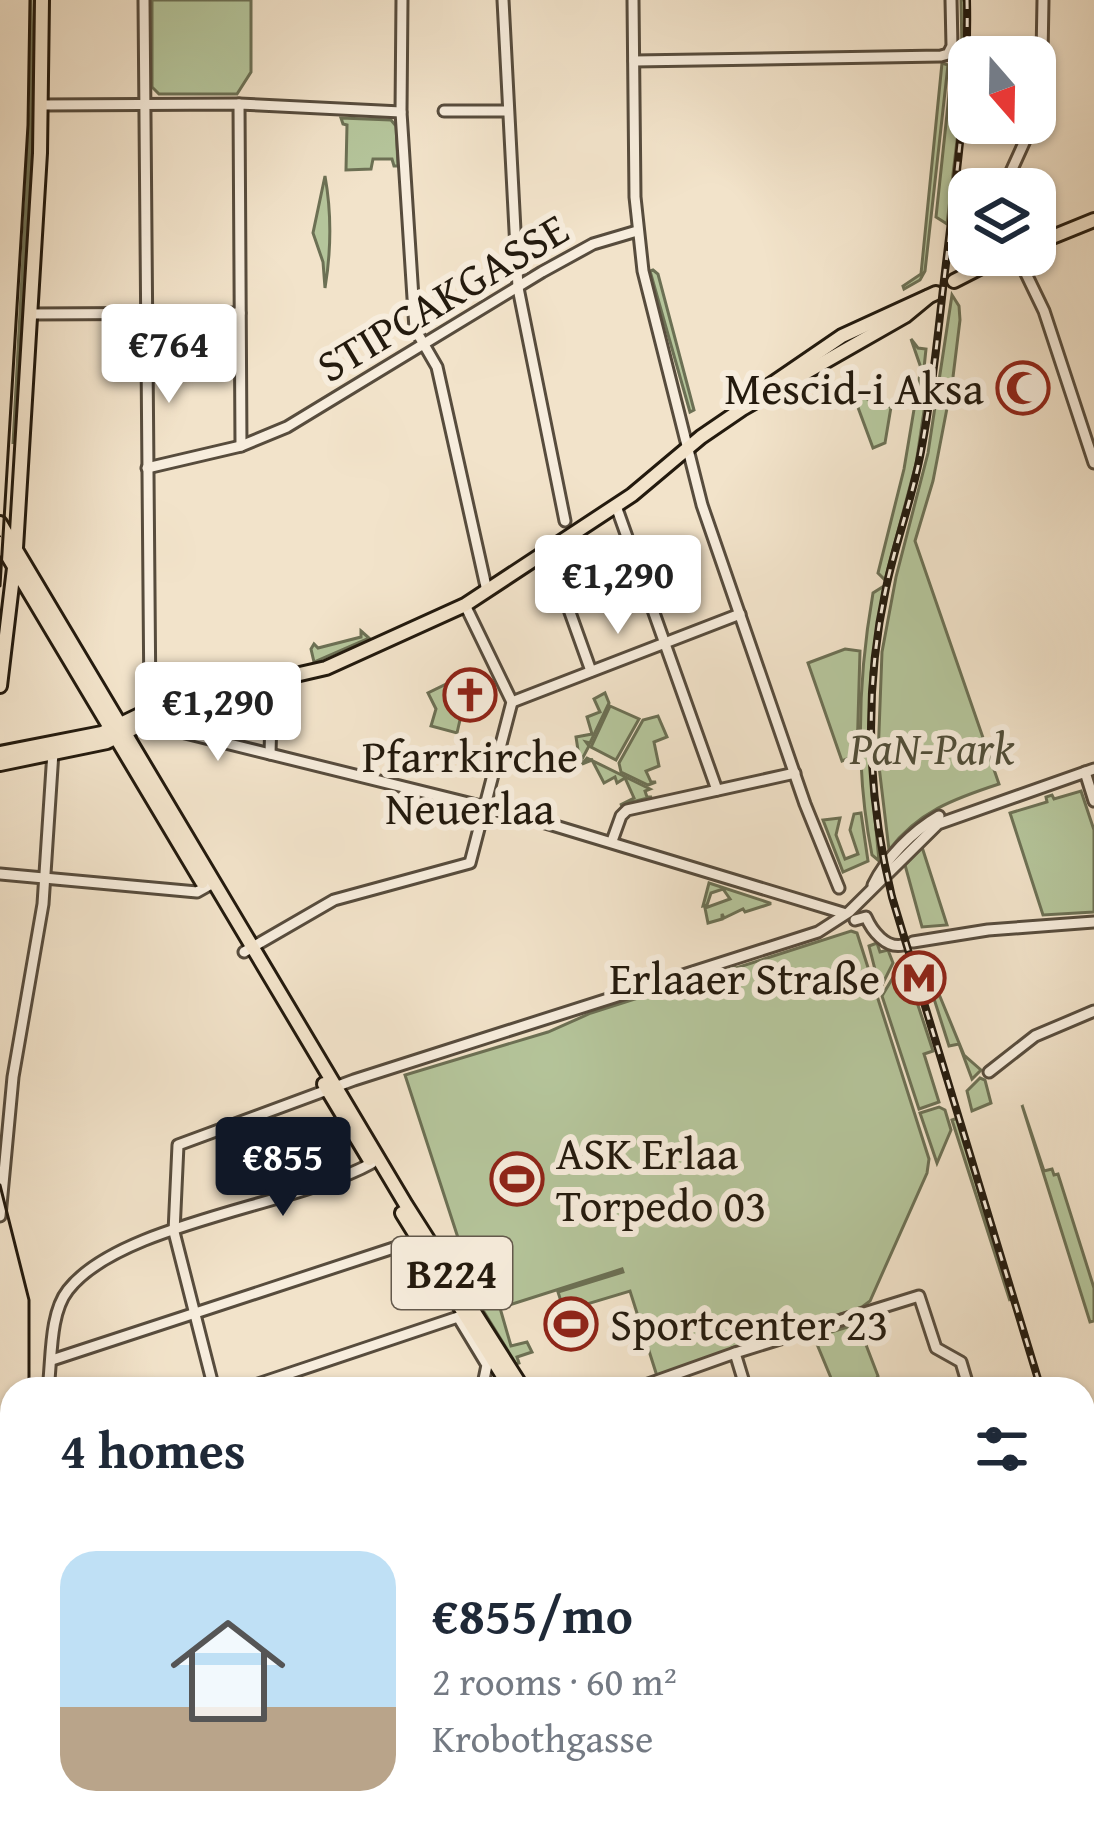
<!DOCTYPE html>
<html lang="en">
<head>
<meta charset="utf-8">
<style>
	:root { --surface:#fff; --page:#f6f6f7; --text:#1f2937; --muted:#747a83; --accent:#111827 }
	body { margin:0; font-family:"Gentium Book Plus",serif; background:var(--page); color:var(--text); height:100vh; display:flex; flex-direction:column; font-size:45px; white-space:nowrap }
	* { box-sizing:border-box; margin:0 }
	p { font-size:39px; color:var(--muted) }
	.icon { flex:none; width:66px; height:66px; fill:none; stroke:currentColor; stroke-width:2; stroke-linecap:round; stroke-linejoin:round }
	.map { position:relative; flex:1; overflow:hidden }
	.side { position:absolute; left:0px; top:1377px; width:1095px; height:471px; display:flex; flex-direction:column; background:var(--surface); border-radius:36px 36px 0 0; box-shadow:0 3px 9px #0004 }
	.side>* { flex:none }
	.needle { width:78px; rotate:160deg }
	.buttons { position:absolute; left:948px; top:36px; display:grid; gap:24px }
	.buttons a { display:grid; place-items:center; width:108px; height:108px; border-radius:24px; background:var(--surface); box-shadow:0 3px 9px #0004; font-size:60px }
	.price { position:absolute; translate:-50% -102px; padding:0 27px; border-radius:12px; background:#fff; color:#222; font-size:39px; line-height:78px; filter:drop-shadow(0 3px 6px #0008) }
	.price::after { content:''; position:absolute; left:50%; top:72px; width:36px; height:27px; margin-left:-18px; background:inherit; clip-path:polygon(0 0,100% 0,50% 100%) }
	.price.on { background:var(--accent); color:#fff }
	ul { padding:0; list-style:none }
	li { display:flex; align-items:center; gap:36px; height:300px; padding:0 60px }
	li span { display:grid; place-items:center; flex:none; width:336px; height:240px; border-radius:36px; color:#555 }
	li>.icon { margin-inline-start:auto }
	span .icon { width:144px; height:144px; fill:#fffc; stroke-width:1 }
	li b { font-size:51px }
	h2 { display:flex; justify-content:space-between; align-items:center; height:144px; padding:0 60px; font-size:51px }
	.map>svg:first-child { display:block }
</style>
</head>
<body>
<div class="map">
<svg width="1094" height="1846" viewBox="0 0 1094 1846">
	<rect width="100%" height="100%" fill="#f2e3ca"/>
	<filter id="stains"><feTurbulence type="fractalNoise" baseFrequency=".00167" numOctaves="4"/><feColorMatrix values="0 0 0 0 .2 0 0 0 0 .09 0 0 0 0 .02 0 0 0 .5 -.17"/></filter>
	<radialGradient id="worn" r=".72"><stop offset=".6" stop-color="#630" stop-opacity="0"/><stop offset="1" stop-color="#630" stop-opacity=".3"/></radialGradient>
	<!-- green -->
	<g fill="#b5c59b" stroke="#6c7054" stroke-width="3">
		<path d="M 31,0 L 33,108 L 13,444 L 31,106 Z"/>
		<path d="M 152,0 L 251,0 L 251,72 L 237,94 L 159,94 L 152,87 Z"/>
		<path d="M 961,0 L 965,0 L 963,91 L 947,224 L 936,217 L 952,67 L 962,50 Z"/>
		<path d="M 942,63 L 948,65 L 925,271 L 920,280 L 904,289 L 903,286 L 921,274 Z"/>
		<path d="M 341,118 L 391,120 L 396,126 L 398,166 L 394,166 L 392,159 L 373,159 L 371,169 L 346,170 L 347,125 L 343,124 Z"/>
		<path d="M 325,176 C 332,215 331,252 325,288 L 323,262 L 313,233 Z"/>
		<path d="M 653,270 L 658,274 L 694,410 L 690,412 L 650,271 Z"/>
		<path d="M 952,295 L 959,306 L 960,320 L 953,377 L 933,481 L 915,541 L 999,784 C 953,799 918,812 889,850 L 878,758 L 882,652 L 896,577 L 928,453 Z"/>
		<path d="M 911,339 L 918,348 L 926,349 L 924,368 L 929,378 L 916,464 L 885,580 L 878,573 L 904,469 L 921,368 Z"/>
		<path d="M 859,396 L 891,407 L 885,443 L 873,448 L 856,402 Z"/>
		<path d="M 884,586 L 871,673 L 868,742 L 879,861 L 872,855 C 855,769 858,679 873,593 Z"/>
		<path d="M 361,631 L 369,638 L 314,662 L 311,649 L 314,644 L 318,648 L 361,637 Z"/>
		<path d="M 845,649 L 860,651 L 857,755 L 842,761 L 808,663 Z"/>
		<path d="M 473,671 L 479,680 L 455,686 L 451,692 L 452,710 L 462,711 L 457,733 L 431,726 L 436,709 L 428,693 Z"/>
		<path d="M 605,693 L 609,703 L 590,743 L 586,742 L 589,746 L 580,763 L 576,737 L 592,734 L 587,717 L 600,712 L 594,699 Z"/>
		<path d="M 610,706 L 639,719 L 616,760 L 591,747 Z"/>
		<path d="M 658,716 L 667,737 L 654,742 L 659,766 L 646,771 L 651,782 L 656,782 L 648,785 L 621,772 L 619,763 L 643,720 Z"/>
		<path d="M 587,758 L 650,789 L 645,791 L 647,797 L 652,797 L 620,805 L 634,798 L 625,778 L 617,783 L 615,777 L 604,783 L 592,760 L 582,764 Z"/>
		<path d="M 1081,791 L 1094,830 L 1094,912 L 1043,915 L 1010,813 L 1047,802 L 1046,797 L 1052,795 L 1054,799 Z"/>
		<path d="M 861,813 L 868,861 L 843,872 L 823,820 L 840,818 L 836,835 L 845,859 L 858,854 L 850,830 L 854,814 Z"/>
		<path d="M 922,847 L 947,925 L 922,927 L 905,865 Z"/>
		<path d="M 709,883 L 770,903 L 770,904 L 745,912 L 743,909 L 724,918 L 722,914 L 722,919 L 708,923 L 705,908 L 730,899 L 723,889 L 711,893 L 707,905 L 703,906 Z"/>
		<path d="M 851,931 L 857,933 L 929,1159 L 927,1173 L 870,1301 L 862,1307 L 657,1376 L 630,1291 L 564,1311 L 558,1292 L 623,1272 L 622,1269 L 500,1308 L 511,1346 L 527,1342 L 532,1352 L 517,1357 L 519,1363 L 516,1364 L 454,1263 L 461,1247 L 405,1075 L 548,1032 L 591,1013 L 663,990 L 661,983 L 727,962 L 736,968 Z"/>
		<path d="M 877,943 L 880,952 L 888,950 L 893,963 L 880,989 L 869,946 Z"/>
		<path d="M 898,969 L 906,992 L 913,990 L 933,1051 L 924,1054 L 939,1102 L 919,1109 L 882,996 Z"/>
		<path d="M 934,982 L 964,1055 L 981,1070 L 972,1079 L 959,1044 L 949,1046 L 929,983 Z"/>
		<path d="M 980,1078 L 985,1080 L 991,1103 L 972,1111 L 967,1091 Z"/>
		<path d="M 1022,1105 L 1044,1171 L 1052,1169 L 1054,1175 L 1058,1174 L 1094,1288 L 1094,1321 L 1090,1322 Z"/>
		<path d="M 939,1107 L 945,1110 L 951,1130 L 937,1163 L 920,1113 Z"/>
		<path d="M 958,1118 L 1010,1301 L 952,1120 Z"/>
		<path d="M 858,1324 L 878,1376 L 869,1389 L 827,1389 L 831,1378 L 814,1337 Z"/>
		<path d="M 1094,1700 L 1094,1797 L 1083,1801 L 1083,1705 Z"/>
	</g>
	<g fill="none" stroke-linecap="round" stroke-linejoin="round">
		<!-- minor casing -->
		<g stroke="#574c3d" stroke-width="15">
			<g id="minor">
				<path d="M 144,0 L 150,709"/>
				<path d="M 402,0 L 401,112 L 415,329 L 437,367 L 487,591"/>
				<path d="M 503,0 L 518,288 L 565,521"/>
				<path d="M 633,0 L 635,197 L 643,271 L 702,505 L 805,804 L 839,888"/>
				<path d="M 634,61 L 941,56 L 948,54 L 952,46 L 951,0"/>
				<path d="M 239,104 L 241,446"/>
				<path d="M 42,105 L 239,104 L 401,112"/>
				<path d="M 444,111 L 507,111"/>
				<path d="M 1035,115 L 1042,56 L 1043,0"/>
				<path d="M 1003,189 L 1033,123"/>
				<path d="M 1017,255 L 1044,311 L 1094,463"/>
				<path d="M 31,314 L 240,313"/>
				<path d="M 147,468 L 241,446 L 287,427 L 542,272 L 593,244 L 637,231"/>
				<path d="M 616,506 L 717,790"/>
				<path d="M 548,551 L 591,671"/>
				<path d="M 512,702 L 740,614"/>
				<path d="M 149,720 L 177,731 L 529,818 L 843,913"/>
				<path d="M 270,754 L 272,680"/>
				<path d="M 1085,772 L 1094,801"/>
				<path d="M 612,841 L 621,816 L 627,810 L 795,773"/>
				<path d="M 0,874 L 197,892 L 213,883"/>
				<path d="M 873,885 C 886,858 913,831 939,816"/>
				<path d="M 855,920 L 866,917 C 872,931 886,949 903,945"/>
				<path d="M 913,942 L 988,930 L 1094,922"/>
				<path d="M 244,952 L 334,900 L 470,863 L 512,702 L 465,605"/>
				<path d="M 989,1072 L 1035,1036 L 1094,1011"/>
				<path d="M 0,1216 L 13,1077 L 43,904 L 53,752"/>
				<path d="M 52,1360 L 418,1240"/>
				<path d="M 48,1389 C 52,1360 49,1314 68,1290 C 120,1223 295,1206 372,1163"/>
				<path d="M 214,1389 L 174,1232 L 178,1145 L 354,1080 L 818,932 L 849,912 L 938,824 L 1094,769"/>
				<path d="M 243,1389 L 458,1317 L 487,1365 L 482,1389"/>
				<path d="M 634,1389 L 735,1353"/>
				<path d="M 746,1389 L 735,1353 L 919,1296 L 936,1348 L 961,1362 L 969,1389"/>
				<path d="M 0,1568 L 12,1564"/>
				<path d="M 1083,1699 L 1094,1694"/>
				<path d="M 0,1723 L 12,1630"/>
				<path d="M 660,1836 L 666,1846"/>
				<path d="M 826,1836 L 832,1846"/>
				<path d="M 946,1836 L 952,1846"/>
				<path d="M 122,1846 L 123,1836"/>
				<path d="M 224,1846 L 224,1836"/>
				<path d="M 323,1846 L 323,1836"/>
				<path d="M 460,1846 L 460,1836"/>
				<path d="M 558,1846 L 558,1836"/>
				<path d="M 749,1846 L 765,1837 L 782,1837"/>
			</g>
		</g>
		<!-- major casing -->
		<g stroke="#231a0e" stroke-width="18">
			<g id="major">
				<path d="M 1035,244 L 1094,220"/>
				<path d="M 954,281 L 1005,255"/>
				<path d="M 750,399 L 842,336 L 936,293"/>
				<path d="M 0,523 L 406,1205 L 523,1389"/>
				<path d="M 0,543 L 202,882"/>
				<path d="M 16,548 L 40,153 L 42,0"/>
				<path d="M 0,686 L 14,568"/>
				<path d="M 0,753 L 102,733 L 156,707 L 326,668 L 465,605 L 632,495 L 701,437 L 742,409 L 905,316 L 928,297"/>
				<path d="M 0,764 L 107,742 L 174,708"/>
				<path d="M 324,1084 L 369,1159"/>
				<path d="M 402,1213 L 511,1389"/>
				<path d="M 782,1836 L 788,1846"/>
				<path d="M 792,1836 L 798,1846"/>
			</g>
		</g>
		<!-- minor -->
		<use href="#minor" stroke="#f7eddd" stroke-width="9"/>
		<!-- major -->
		<use href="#major" stroke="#f2e3ca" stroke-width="12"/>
		<!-- tram -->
		<g stroke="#231a0e" stroke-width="3">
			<path d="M 0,586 L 28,125 L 30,0"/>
			<path d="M 0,1185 L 29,1300 L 29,1389"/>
			<path d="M 6,1534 L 12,1487"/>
			<path d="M 0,1613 L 12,1520"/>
		</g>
		<!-- rail casing -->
		<g stroke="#231a0e" stroke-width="8">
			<g id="rail">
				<path d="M 967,0 C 969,86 957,170 947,255 C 939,319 934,383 922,446 C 914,494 896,540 886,588 C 864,690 867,795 892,897 L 1041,1389"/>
				<path d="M 1083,1474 L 1094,1509"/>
				<path d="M 1083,1522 L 1094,1556"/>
			</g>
		</g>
		<!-- rail -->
		<use href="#rail" stroke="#f7eddd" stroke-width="3" stroke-dasharray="9" stroke-linecap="butt"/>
	</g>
	<!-- icons -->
	<defs>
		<g id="mosque-ring" transform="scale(2.7)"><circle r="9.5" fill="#f7eddd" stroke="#8f2418" stroke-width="1.5"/><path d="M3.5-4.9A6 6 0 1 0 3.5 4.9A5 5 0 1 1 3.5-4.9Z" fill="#8f2418"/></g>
		<g id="church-ring" transform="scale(2.7)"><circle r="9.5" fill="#f7eddd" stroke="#8f2418" stroke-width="1.5"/><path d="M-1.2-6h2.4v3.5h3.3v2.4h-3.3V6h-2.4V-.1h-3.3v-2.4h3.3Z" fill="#8f2418"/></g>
		<g id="metro-ring" transform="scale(2.7)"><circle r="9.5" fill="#f7eddd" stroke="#8f2418" stroke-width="1.5"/><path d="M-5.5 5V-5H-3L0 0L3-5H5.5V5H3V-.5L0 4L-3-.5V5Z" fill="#8f2418"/></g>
		<g id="stadium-ring" transform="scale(2.7)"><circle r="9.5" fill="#f7eddd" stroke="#8f2418" stroke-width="1.5"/><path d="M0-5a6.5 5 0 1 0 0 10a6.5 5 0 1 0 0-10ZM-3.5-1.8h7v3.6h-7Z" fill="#8f2418"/></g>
	</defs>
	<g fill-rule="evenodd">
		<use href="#mosque-ring" x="1023" y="388"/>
		<use href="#church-ring" x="470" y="695"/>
		<use href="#metro-ring" x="919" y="978"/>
		<use href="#stadium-ring" x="517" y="1179"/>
		<use href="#stadium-ring" x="571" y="1324"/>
	</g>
	<g text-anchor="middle" stroke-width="12" stroke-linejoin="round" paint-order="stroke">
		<!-- shield labels -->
		<rect fill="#f7eddd" stroke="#63594c" stroke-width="3" x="392" y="1237" width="120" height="72" rx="9"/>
		<g font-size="42" font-weight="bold" fill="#231a0e">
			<text x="452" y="1288">B224</text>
		</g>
		<!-- street labels -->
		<g font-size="45" fill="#231a0e" stroke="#f7eddd">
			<text transform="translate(442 297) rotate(-31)" y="16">STIPCAKGASSE</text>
		</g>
		<!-- poi labels -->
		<g font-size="45" fill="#231a0e" stroke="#f7eddd" text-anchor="end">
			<text x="984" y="404">Mescid-i Aksa</text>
			<text x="470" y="772" text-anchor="middle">Pfarrkirche<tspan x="470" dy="52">Neuerlaa</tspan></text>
			<text x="880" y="994">Erlaaer Straße</text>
			<text x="556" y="1169" text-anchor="start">ASK Erlaa<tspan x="556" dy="52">Torpedo 03</tspan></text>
			<text x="610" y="1340" text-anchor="start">Sportcenter 23</text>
		</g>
		<!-- park labels -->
		<g font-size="45" font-style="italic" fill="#4f4d38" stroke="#f7eddd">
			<text x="932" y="764">PaN-Park</text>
		</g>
	</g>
	<rect width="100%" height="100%" filter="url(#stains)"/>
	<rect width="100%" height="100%" fill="url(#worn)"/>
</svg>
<div class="buttons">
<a><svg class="needle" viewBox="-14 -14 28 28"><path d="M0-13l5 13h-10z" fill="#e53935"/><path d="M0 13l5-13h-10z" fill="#747a83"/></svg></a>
<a><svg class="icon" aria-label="layers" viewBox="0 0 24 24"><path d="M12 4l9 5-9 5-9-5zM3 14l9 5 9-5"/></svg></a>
</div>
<b class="price" style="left:169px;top:406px">€764</b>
<b class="price" style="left:618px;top:637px">€1,290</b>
<b class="price" style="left:218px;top:764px">€1,290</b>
<b class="price on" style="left:283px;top:1219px">€855</b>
<section class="side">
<h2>4 homes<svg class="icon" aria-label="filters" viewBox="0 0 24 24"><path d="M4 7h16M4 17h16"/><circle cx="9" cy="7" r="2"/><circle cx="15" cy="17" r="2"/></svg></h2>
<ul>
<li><span style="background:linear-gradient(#bfe0f5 65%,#b9a48a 0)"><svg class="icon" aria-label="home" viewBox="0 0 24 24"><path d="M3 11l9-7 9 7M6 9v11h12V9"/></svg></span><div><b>€855/mo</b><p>2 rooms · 60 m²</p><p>Krobothgasse</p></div></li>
</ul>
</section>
</div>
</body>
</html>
